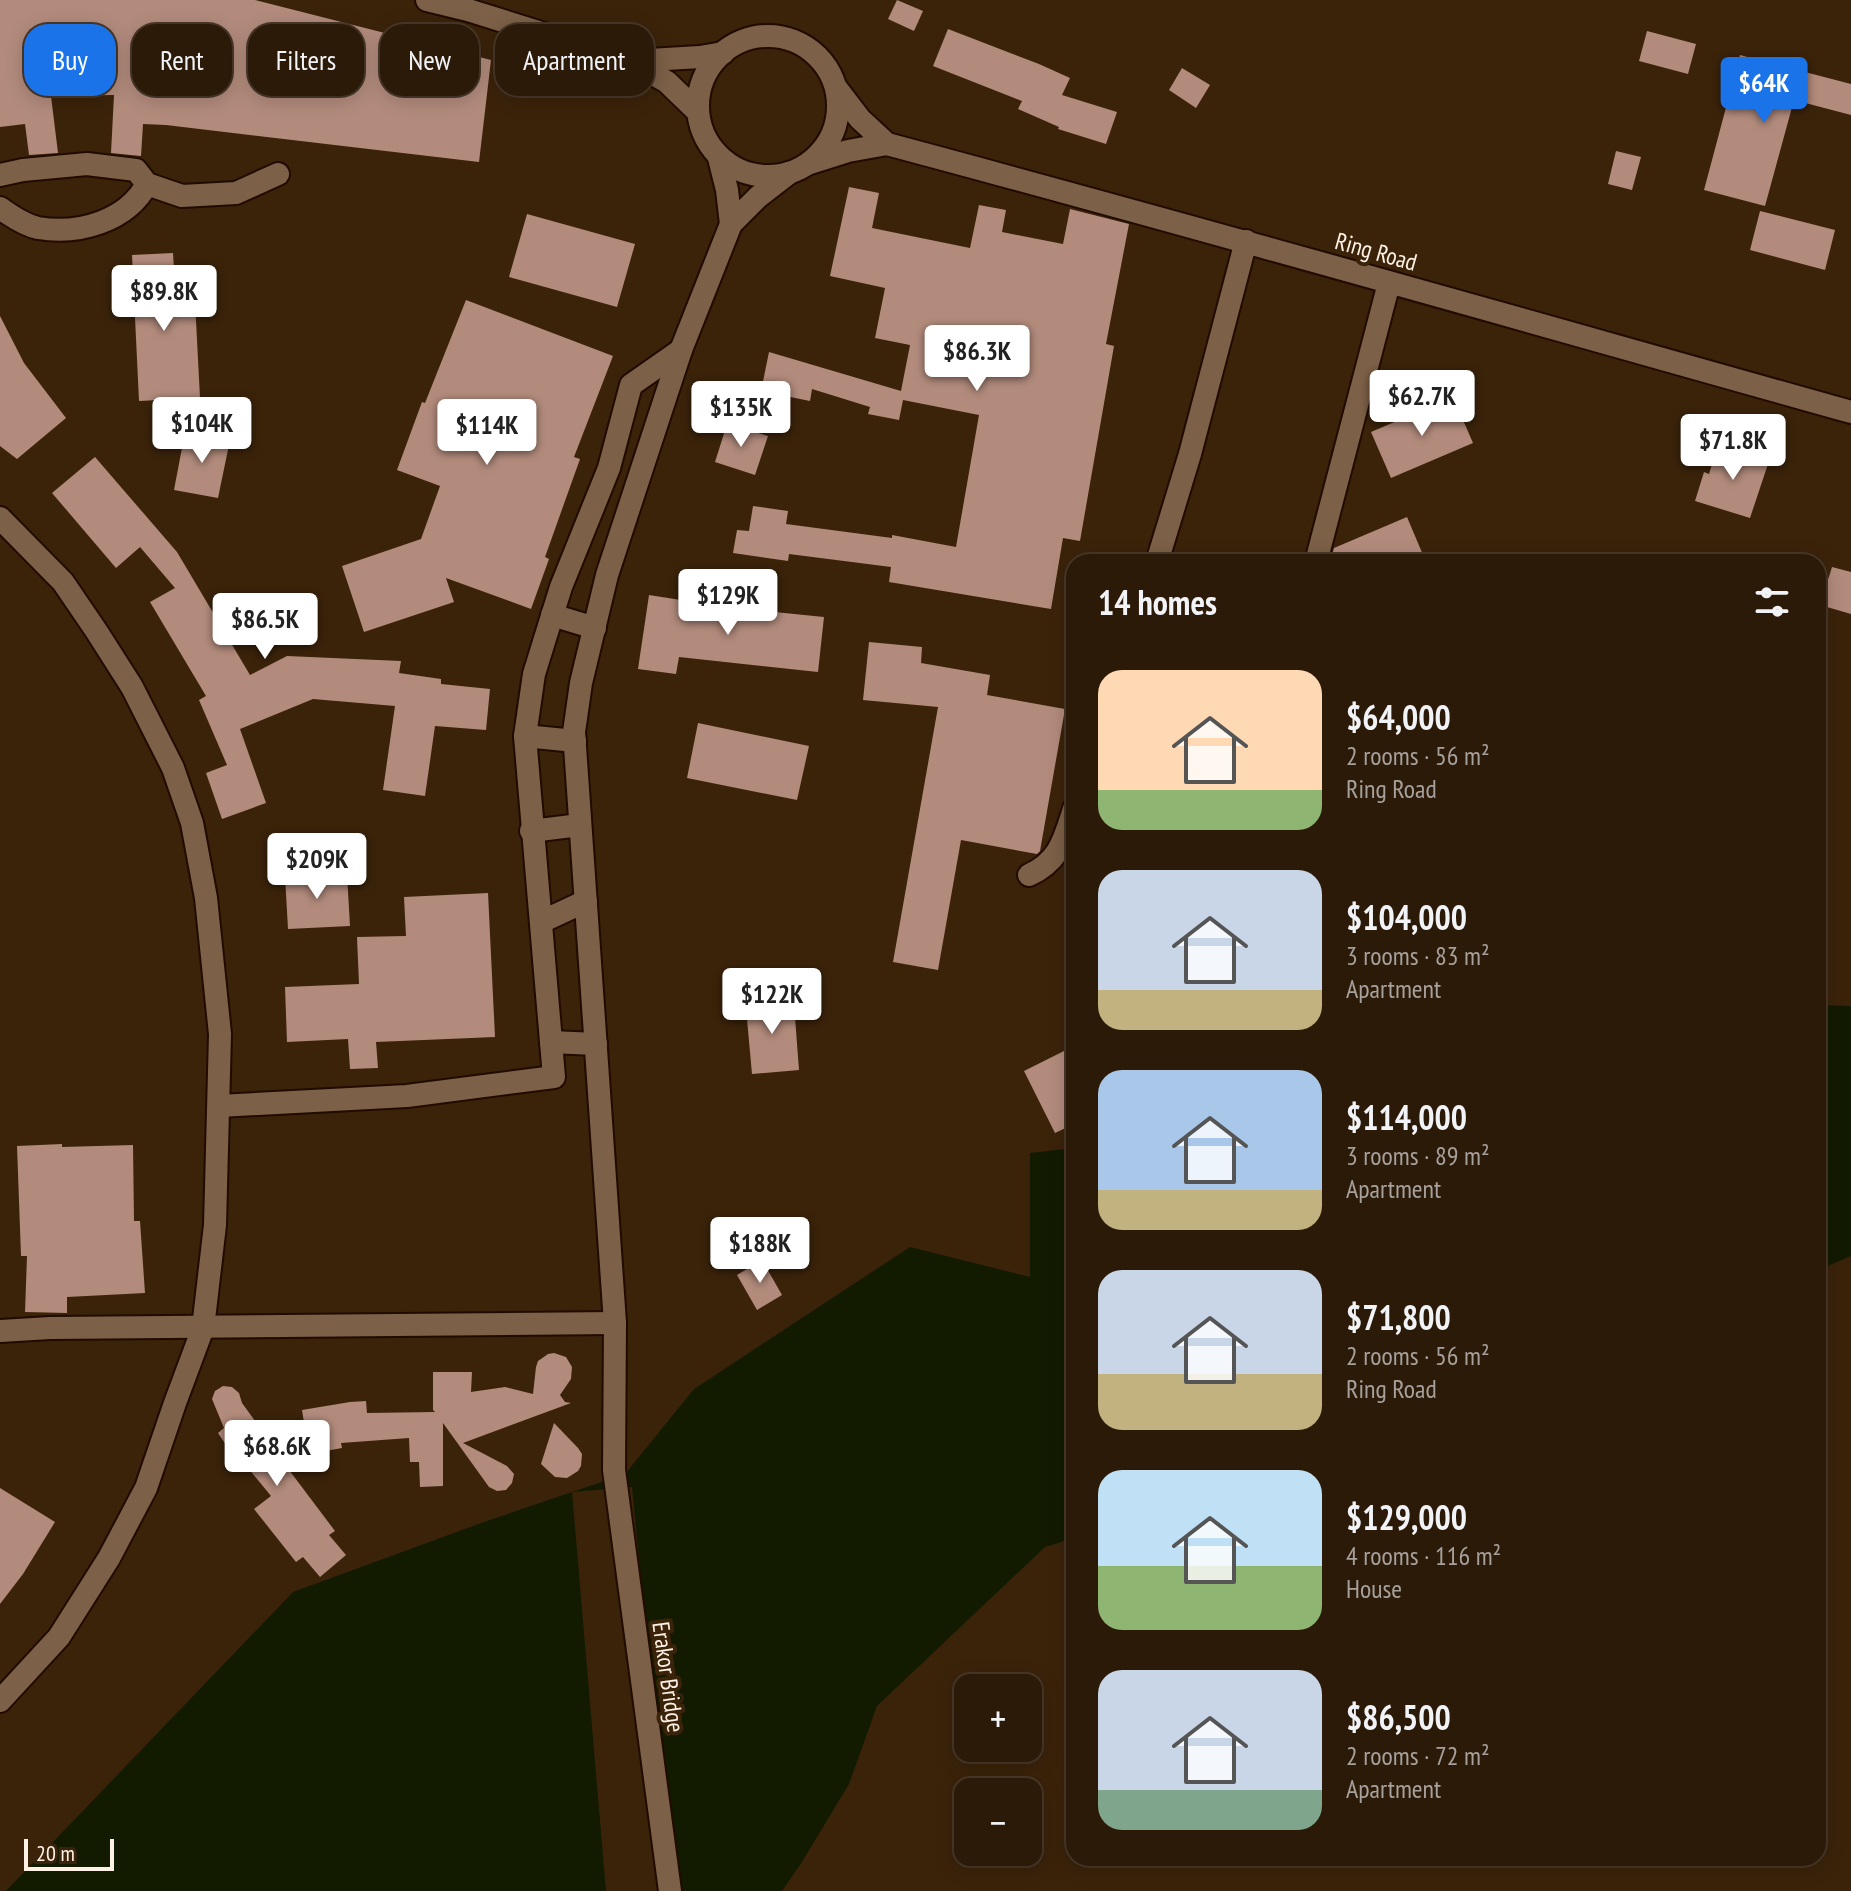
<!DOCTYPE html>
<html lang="en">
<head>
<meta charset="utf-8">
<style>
	:root { --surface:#2c1a08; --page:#342312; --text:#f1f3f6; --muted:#a6a19c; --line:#483829; --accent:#1a73e8 }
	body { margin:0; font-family:"PT Sans Narrow",sans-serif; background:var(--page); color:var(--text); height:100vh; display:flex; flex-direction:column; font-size:30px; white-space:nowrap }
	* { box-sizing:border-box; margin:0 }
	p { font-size:26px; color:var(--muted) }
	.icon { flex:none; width:44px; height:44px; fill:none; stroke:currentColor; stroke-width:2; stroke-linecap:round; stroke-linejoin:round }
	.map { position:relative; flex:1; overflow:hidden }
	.details { position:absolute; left:1066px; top:554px; width:760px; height:1312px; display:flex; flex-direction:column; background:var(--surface); border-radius:24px; box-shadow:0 4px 20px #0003,0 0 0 2px var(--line) }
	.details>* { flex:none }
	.guide { position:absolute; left:24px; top:24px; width:760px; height:72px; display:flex; gap:16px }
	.controls { position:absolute; left:954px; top:1674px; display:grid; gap:16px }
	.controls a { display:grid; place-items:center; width:88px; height:88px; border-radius:16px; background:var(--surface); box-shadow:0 4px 20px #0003,0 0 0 2px var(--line); font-size:40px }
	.scale { position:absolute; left:24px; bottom:20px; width:90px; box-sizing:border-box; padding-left:8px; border:4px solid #fef1e5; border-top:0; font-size:22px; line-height:28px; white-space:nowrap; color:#fef1e5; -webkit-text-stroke:6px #3b230a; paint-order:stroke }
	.price { position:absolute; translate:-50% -68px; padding:0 18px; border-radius:8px; background:#fff; color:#222; font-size:26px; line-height:52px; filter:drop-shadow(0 2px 4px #0008) }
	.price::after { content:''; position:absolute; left:50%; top:48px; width:24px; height:18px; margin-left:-12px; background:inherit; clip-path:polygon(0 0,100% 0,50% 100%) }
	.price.active { background:var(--accent); color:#fff }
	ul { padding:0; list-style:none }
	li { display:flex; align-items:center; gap:24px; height:200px; padding:0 32px }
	li span { display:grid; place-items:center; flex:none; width:224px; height:160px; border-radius:24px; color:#555 }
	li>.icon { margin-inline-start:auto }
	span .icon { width:96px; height:96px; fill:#fffc; stroke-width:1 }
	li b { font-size:34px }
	h2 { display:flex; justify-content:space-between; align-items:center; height:96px; padding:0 32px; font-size:34px }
	.tag { padding:0 28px; border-radius:24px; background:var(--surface); box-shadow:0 4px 20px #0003,0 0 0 2px var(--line); font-size:28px; line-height:72px }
	.tag.active { background:var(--accent); color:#fff }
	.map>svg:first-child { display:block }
</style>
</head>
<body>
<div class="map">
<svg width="1851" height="1891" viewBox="0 0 1851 1891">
	<rect width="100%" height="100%" fill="#3b230a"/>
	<!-- water -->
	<g fill="#121b00">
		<path d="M 1818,1005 L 1851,1006 L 1851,1256 L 1818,1270 Z"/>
		<path d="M 1074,1148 L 1074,1538 L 1045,1547 L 877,1706 L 849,1784 L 802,1862 L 782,1891 L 6,1891 L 293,1592 L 484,1522 L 625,1474 L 694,1389 L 910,1247 L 1030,1277 L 1030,1153 Z"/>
	</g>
	<!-- pier -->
	<path fill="#3b230a" d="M 632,1487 L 671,1891 L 606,1891 L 572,1492 Z"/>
	<!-- building -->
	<g fill="#b28b7c">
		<path d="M 0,0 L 255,0 L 491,60 L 479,162 L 166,125 L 143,124 L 141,156 L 111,153 L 114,95 L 51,96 L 58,153 L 29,155 L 25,124 L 0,127 Z"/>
		<path d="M 897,0 L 923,11 L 914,31 L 888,19 Z"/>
		<path d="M 948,29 L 1039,64 L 1070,78 L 1062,95 L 1117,112 L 1106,144 L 1058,129 L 1059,127 L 1018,109 L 1022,101 L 933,66 Z"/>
		<path d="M 1647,31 L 1696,44 L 1688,74 L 1639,61 Z"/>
		<path d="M 1740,55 L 1851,84 L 1851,115 L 1794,100 L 1765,206 L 1704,190 Z"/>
		<path d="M 1182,68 L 1210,85 L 1196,108 L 1169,90 Z"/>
		<path d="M 1616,151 L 1641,157 L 1632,190 L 1608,184 Z"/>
		<path d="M 849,187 L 879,193 L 872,228 L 970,248 L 979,205 L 1006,210 L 1002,232 L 1063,244 L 1070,209 L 1129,224 L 1106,344 L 1114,346 L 1080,541 L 1063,538 L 1051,609 L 889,582 L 891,567 L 789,554 L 788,561 L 733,553 L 737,530 L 749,531 L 753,506 L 788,511 L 786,524 L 892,538 L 892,535 L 956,547 L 979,415 L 903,400 L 899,420 L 868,414 L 870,407 L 812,389 L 810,401 L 761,391 L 769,352 L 901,391 L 910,345 L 875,338 L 885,288 L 830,276 Z"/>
		<path d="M 1760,211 L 1835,230 L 1825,270 L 1750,250 Z"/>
		<path d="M 527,214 L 635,244 L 617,307 L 509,277 Z"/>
		<path d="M 173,253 L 176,302 L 195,301 L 200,398 L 139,401 L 132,255 Z"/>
		<path d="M 466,300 L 613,356 L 574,457 L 580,459 L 545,557 L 549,559 L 531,609 L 446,578 L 454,602 L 364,632 L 342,566 L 421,539 L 440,486 L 397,470 L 422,402 L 425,403 Z"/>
		<path d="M 0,316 L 24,363 L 66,418 L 17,459 L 0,446 Z"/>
		<path d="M 1453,397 L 1473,443 L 1391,478 L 1371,432 Z"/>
		<path d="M 727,424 L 768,436 L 755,475 L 715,462 Z"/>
		<path d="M 185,432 L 230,440 L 218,498 L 174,490 Z"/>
		<path d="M 1718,444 L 1769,461 L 1750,518 L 1695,501 L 1704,472 L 1709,474 Z"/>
		<path d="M 95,457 L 177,552 L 250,675 L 287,656 L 401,661 L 399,673 L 441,679 L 441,684 L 490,689 L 486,730 L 435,726 L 425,796 L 383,790 L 395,706 L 313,699 L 240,729 L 266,803 L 222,819 L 206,773 L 227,765 L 199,700 L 206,696 L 150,602 L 175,588 L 140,547 L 116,568 L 52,493 Z"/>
		<path d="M 1407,517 L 1426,562 L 1330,562 L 1334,548 Z"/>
		<path d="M 1832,567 L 1851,572 L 1851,614 L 1820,605 Z"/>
		<path d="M 649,595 L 687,601 L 687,603 L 824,617 L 818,672 L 679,657 L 676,674 L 638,669 Z"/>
		<path d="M 869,642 L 922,647 L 921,663 L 990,675 L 987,695 L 1065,709 L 1040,851 L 1037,854 L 961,840 L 938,970 L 893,962 L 938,707 L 863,700 Z"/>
		<path d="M 698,723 L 809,746 L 797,800 L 687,778 Z"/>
		<path d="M 347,874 L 350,926 L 288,929 L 285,876 Z"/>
		<path d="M 488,893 L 495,1037 L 376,1042 L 378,1068 L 350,1069 L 348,1039 L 287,1042 L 285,987 L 359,984 L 357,937 L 406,936 L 404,897 Z"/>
		<path d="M 770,995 L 771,1006 L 794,1004 L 799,1070 L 752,1074 L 745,997 Z"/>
		<path d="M 1074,1046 L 1074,1124 L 1055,1133 L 1024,1071 Z"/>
		<path d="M 62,1144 L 62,1147 L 133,1145 L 134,1221 L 140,1221 L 145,1293 L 67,1297 L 67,1313 L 25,1312 L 27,1256 L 21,1256 L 17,1146 Z"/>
		<path d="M 762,1260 L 782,1295 L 757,1310 L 737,1275 Z"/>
		<path d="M 554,1353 L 566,1357 L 572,1367 L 571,1379 L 560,1395 L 565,1402 L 571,1403 L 463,1443 L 507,1466 L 514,1474 L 512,1483 L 506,1490 L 497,1491 L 489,1487 L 443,1423 L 443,1486 L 420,1487 L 419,1462 L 410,1462 L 409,1438 L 341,1443 L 342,1448 L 309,1454 L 302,1410 L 350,1402 L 366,1401 L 367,1413 L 435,1412 L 433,1410 L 433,1372 L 472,1372 L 471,1392 L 505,1387 L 533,1394 L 536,1367 L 538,1361 L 548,1354 Z"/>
		<path d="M 223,1386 L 232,1387 L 239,1393 L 242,1403 L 282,1458 L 280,1458 L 335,1531 L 329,1535 L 346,1555 L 320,1577 L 303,1557 L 296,1562 L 254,1509 L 271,1496 L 235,1452 L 232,1454 L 218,1433 L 224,1428 L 212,1399 L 215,1391 Z"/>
		<path d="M 554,1423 L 578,1448 L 582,1454 L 581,1466 L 578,1471 L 567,1478 L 555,1477 L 541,1464 Z"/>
		<path d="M 0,1488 L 55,1522 L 23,1574 L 0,1604 Z"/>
	</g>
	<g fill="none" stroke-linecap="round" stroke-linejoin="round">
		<!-- minor casing -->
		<g stroke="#210b00" stroke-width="26">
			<g id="minor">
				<path d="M 719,158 L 727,190 L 731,224"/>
				<path d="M 0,175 L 23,170 L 87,164 L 136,170 L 147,184 L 182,196 L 236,193 L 278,174"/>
				<path d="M 0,208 C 11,216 24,225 38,228 C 79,235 127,221 147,184"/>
				<path d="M 0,518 L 63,582 L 97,632 L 132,687 L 173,768 L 192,823 L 206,898 L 220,1034 L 215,1225 L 203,1328 L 175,1403 L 146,1488 L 109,1558 L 59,1637 L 0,1701"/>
				<path d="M 1157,562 L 1190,454 L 1246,241"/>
				<path d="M 1316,562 L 1389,283"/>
				<path d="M 552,615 L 595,628"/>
				<path d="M 525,736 L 575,741"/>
				<path d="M 531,831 L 580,825"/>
				<path d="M 1029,875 C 1060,861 1064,839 1074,809"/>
				<path d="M 541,922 L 586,901"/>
				<path d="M 551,1042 L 596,1044"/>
				<path d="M 219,1106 L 407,1096 L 554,1077 L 525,736 L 534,674 L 561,587 L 609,468 L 631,385 L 681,350"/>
				<path d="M 0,1331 L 50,1328 L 615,1323"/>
				<path d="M 670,1891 L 614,1470 L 615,1323 L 574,732 L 581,683 L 607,575 L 681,350 L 731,224 L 758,197 L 789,173"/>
			</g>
		</g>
		<!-- secondary casing -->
		<g stroke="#210b00" stroke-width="26">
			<g id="secondary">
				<path d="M 427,0 L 468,10 L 631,61 L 667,82 L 697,111"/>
				<circle cx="768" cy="106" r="70"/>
				<path d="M 632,61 L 700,57 L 723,53"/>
				<path d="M 837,89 L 860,119 L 887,144"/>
				<path d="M 810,163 L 848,151 L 887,144 C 1209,230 1530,322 1851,412"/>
			</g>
		</g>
		<!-- minor -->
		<use href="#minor" stroke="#7c6047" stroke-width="22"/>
		<!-- secondary -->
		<use href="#secondary" stroke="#7c6047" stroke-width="22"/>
	</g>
	<g text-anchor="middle" stroke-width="8" stroke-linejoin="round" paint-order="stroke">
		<!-- street labels -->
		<g font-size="24" fill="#fef1e5" stroke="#3b230a">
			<text transform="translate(1376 252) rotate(16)" y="8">Ring Road</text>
			<text transform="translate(668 1677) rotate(82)" y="8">Erakor Bridge</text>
		</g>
	</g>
</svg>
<div class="controls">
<a>+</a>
<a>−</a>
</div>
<div class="scale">20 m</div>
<b class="price active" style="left:1764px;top:125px">$64K</b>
<b class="price" style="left:164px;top:333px">$89.8K</b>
<b class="price" style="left:977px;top:393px">$86.3K</b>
<b class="price" style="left:1422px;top:438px">$62.7K</b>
<b class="price" style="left:741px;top:449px">$135K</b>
<b class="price" style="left:202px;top:465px">$104K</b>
<b class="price" style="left:487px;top:467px">$114K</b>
<b class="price" style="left:1733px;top:482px">$71.8K</b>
<b class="price" style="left:728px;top:637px">$129K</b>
<b class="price" style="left:265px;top:661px">$86.5K</b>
<b class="price" style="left:317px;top:901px">$209K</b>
<b class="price" style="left:772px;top:1036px">$122K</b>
<b class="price" style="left:760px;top:1285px">$188K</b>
<b class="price" style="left:277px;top:1488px">$68.6K</b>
<div class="guide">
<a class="tag active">Buy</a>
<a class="tag">Rent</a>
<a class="tag">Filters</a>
<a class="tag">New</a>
<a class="tag">Apartment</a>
</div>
<section class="details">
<h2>14 homes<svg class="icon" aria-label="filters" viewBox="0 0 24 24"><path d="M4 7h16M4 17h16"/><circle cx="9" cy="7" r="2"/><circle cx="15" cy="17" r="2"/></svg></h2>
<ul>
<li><span style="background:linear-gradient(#ffd9b3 75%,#8fb573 0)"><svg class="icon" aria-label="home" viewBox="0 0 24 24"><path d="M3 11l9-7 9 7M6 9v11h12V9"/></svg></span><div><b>$64,000</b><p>2 rooms · 56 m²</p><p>Ring Road</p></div></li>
<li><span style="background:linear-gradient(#c9d6e8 75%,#c2b280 0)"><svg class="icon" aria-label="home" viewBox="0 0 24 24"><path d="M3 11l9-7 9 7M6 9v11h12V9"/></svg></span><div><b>$104,000</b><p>3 rooms · 83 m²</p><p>Apartment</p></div></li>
<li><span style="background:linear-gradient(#a9c7e8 75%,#c2b280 0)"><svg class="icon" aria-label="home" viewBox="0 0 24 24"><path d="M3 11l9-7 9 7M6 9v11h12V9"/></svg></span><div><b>$114,000</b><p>3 rooms · 89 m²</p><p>Apartment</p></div></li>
<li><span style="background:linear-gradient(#c9d6e8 65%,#c2b280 0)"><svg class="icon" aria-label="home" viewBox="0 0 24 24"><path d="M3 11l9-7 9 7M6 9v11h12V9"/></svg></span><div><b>$71,800</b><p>2 rooms · 56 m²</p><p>Ring Road</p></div></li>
<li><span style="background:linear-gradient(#bfe0f5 60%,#8fb573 0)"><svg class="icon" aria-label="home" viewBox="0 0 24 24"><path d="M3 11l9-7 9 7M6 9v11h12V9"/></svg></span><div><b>$129,000</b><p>4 rooms · 116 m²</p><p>House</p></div></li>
<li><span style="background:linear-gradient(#c9d6e8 75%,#7fa58c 0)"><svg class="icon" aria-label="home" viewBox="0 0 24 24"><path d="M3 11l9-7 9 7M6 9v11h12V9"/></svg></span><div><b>$86,500</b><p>2 rooms · 72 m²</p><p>Apartment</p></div></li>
</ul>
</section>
</div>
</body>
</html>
